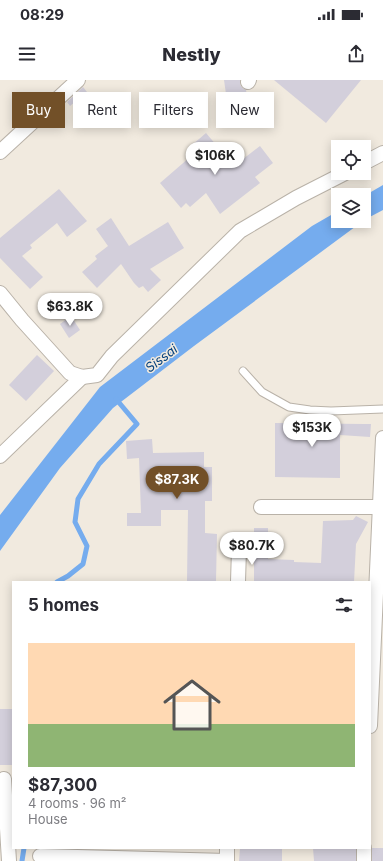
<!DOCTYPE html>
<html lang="en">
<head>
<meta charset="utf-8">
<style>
	:root { --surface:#fff; --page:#f7f7f7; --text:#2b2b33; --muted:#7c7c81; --accent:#725028 }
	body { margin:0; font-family:Inter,sans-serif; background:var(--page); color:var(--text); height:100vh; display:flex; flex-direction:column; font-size:15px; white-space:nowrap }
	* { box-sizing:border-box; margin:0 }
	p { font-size:13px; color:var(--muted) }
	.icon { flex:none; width:22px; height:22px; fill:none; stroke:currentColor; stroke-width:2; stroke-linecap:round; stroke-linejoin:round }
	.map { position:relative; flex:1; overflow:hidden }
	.side { position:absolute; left:12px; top:501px; width:359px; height:268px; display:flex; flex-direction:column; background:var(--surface); border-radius:0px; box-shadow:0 2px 10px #0003 }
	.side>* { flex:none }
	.guide { position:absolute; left:12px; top:12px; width:359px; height:36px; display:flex; gap:8px }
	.buttons { position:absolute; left:331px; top:60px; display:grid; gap:8px }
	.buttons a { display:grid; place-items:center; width:40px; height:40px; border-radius:0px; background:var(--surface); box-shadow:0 2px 10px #0003; font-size:20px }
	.price { position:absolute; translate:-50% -34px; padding:0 9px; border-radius:14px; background:#fff; color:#222; font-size:13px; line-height:26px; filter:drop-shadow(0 1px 2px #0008) }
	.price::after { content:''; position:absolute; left:50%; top:24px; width:12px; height:9px; margin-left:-6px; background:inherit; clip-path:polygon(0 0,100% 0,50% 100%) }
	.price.selected { background:var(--accent); color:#fff }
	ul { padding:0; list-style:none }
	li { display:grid; align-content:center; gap:8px; height:212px; padding:0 16px }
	li span { display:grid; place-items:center; height:124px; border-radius:0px; color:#555 }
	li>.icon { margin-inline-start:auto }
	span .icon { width:72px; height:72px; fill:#fffc; stroke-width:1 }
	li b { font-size:17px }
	h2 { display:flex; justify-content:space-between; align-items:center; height:48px; padding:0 16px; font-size:17px }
	.chip { padding:0 14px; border-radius:0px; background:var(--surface); box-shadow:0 2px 10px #0003; font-size:14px; line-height:36px }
	.chip.selected { background:var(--accent); color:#fff }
	.status { display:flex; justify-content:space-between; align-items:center; height:28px; padding:0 20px; background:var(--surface); direction:ltr }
	.status svg { height:11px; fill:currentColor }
	header { display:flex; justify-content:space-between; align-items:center; height:52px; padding:0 16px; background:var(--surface); font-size:18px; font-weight:800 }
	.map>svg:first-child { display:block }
</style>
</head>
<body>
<div class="status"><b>08:29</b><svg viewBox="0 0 49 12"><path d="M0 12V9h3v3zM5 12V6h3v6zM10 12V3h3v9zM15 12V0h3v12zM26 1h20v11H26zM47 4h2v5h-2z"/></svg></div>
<header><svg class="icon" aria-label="menu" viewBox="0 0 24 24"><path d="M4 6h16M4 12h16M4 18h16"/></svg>Nestly<svg class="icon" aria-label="share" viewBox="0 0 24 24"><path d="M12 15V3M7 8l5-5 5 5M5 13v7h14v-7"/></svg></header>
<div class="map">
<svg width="383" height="781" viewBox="0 0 383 781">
	<rect width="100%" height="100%" fill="#f1eadf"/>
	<!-- water -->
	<g fill="#75acee">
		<path d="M 383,105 L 383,130 L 364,140 L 364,116 Z"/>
		<path d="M 338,131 L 338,141 L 363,141 L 194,266 L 113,328 L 60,388 L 0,471 L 0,435 L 100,307 L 312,146 Z"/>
	</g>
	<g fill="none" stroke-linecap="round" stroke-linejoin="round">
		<!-- stream -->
		<g stroke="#75acee" stroke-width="5">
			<path d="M 57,502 L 68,496 L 83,484 L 87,466 L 75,442 L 78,419 L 99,384 L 137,344 L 116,319"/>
			<path d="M 22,781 L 24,768"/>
		</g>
	</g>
	<!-- building -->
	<g fill="#d3cfdb">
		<path d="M 224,0 L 240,0 L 240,3 L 241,6 L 244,9 L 246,10 L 250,32 L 229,35 Z"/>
		<path d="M 274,0 L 361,0 L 326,43 Z"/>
		<path d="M 83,7 L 87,12 L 70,26 L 67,22 Z"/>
		<path d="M 206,53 L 234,86 L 260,66 L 273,83 L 255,97 L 260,103 L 220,134 L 206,113 L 190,127 L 186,123 L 181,128 L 160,103 L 197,71 L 192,65 Z"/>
		<path d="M 59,109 L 87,141 L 67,157 L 57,143 L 30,165 L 32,168 L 22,176 L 43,197 L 30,209 L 0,178 L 0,158 Z"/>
		<path d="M 111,138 L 129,166 L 168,142 L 184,168 L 150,189 L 161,200 L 148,212 L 143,206 L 139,208 L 134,203 L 121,184 L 97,208 L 82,192 L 97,179 L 95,176 L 108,166 L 96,149 Z"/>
		<path d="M 71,236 L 80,250 L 69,258 L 60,244 Z"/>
		<path d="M 37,275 L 54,291 L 26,321 L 9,305 Z"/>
		<path d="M 275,343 L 364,344 L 371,344 L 370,357 L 340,355 L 340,398 L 275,397 Z"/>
		<path d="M 152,359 L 153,373 L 204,372 L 204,387 L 212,387 L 212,421 L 205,421 L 205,453 L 217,454 L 216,501 L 187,501 L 188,430 L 161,430 L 161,446 L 127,446 L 127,433 L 141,433 L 139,378 L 127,379 L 126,361 Z"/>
		<path d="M 356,436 L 368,442 L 356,464 L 354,502 L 254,502 L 254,448 L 268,448 L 268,479 L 294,480 L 294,482 L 321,483 L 323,441 L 353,440 Z"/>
		<rect x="0" y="629" width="13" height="56"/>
		<path d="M 240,768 L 282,768 L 282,781 L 239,781 Z"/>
		<path d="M 313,768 L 356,768 L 356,781 L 314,781 Z"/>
		<rect x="372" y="768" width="11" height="13"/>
	</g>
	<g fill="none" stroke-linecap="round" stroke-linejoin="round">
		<!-- service casing -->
		<g stroke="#b9b2a8" stroke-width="9">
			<path id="service" d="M 243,291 L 262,312 L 289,327 L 310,330 L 331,331 L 383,329"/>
		</g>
		<!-- minor casing -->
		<g stroke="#b9b2a8" stroke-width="16">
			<g id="minor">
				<path d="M 248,2 L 249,0"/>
				<path d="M 0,72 L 78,0"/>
				<path d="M 364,83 L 383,73"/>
				<path d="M 0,213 L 22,240 L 70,293 L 82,297 L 97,295 L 112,276 L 240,151 L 296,118 L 345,93"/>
				<path d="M 0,376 L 82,297"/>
				<path d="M 261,427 L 383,427"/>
				<path d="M 238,502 L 239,469"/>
				<path d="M 370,646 L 383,358"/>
				<path d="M 4,699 L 9,781"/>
				<path d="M 40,776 L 227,781 L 227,768"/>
				<path d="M 364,781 L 364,768"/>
			</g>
		</g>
		<!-- service -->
		<use href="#service" stroke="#fff" stroke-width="7"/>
		<!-- minor -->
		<use href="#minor" stroke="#fff" stroke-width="14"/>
	</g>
	<g text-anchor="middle" stroke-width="3" stroke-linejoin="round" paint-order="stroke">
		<!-- water labels -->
		<g font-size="13" font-style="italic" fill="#08437e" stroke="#f1eadf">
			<text transform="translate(161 278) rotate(-37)" y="5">Sissai</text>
		</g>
	</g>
</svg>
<div class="buttons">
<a><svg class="icon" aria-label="locate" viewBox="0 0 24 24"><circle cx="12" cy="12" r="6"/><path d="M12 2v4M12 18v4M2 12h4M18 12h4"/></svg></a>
<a><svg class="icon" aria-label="layers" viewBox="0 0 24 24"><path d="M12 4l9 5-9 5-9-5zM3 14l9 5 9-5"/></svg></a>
</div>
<b class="price" style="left:215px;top:96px">$106K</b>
<b class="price" style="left:70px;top:247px">$63.8K</b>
<b class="price" style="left:312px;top:368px">$153K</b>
<b class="price selected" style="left:177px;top:420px">$87.3K</b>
<b class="price" style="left:252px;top:486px">$80.7K</b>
<div class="guide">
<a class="chip selected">Buy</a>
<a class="chip">Rent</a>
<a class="chip">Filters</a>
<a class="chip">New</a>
</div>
<section class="side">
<h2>5 homes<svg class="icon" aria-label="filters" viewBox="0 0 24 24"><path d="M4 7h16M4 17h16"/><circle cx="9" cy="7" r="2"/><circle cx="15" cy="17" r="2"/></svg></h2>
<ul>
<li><span style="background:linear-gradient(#ffd9b3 65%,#8fb573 0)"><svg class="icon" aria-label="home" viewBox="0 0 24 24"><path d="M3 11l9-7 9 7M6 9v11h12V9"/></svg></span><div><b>$87,300</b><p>4 rooms · 96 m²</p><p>House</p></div></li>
</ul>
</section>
</div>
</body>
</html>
